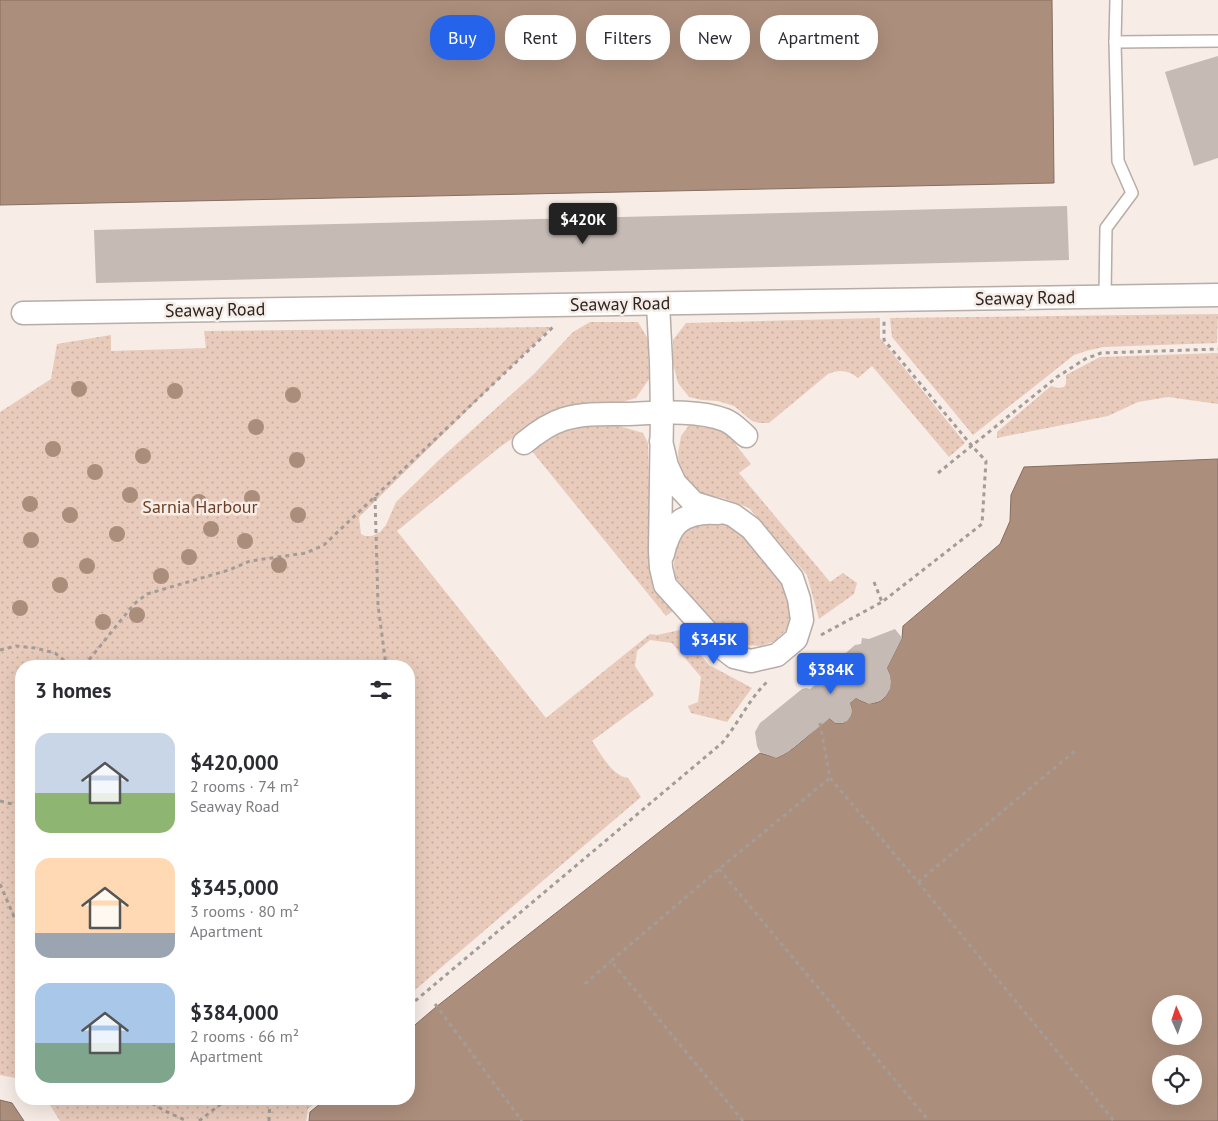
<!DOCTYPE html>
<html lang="en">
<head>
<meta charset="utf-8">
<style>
	:root { --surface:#fff; --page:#f2f2f3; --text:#2b2b33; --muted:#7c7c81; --accent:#2563eb }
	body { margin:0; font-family:"PT Sans",sans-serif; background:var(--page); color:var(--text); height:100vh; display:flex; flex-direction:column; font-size:19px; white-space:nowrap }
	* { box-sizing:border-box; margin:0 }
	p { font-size:16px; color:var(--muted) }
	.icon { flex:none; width:28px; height:28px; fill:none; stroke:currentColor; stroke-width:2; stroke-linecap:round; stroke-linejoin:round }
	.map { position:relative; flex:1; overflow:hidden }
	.drawer { position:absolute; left:15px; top:660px; width:400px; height:445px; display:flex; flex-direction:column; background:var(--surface); border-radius:20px; box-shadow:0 5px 20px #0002 }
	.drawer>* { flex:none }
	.banner { position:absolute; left:430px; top:15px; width:475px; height:45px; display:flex; gap:10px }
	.needle { width:32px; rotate:357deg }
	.tools { position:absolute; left:1152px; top:995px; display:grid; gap:10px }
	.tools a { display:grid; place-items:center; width:50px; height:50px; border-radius:50%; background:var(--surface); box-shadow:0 5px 20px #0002; font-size:25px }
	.price { position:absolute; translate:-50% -42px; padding:0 11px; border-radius:5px; background:var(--accent); color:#fff; font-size:16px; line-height:32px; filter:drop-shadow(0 1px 2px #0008) }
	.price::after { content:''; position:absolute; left:50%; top:30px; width:15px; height:11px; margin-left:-8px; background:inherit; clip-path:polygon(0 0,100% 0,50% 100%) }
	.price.on { background:#222; color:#fff }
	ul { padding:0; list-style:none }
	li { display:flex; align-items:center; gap:15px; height:125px; padding:0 20px }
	li span { display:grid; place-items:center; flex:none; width:140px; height:100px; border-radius:15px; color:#555 }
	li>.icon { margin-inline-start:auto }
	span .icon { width:60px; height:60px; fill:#fffc; stroke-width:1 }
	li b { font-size:21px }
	h2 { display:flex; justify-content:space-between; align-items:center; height:60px; padding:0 20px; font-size:21px }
	.tag { padding:0 18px; border-radius:20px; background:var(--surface); box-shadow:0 5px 20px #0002; font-size:18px; line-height:45px }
	.tag.on { background:var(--accent); color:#fff }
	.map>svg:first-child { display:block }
</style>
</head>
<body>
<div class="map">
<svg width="1218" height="1121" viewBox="0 0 1218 1121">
	<defs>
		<pattern id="park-dots" width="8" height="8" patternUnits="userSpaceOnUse" patternTransform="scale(1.25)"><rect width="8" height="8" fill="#e8cbbb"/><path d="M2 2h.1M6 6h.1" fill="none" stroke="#c7aea0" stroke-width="1.8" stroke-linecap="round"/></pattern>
	</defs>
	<rect width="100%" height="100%" fill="#f7ece6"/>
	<!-- park -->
	<g fill="url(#park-dots)">
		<path d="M 1218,314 L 1217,343 L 1103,347 L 1086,351 L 1074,355 L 973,435 L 892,337 L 890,318 Z"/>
		<path d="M 880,318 L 880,338 L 965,443 L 949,457 L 872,366 L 858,378 C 849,370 839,369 828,374 L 769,423 L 759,423 L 752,421 L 734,406 L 718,401 L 702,400 L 689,397 L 678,383 L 673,363 L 673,340 L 686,323 Z"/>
		<path d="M 590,322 L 638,322 L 648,339 L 649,379 L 636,398 L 622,402 L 577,405 L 543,417 L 500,447 L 397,531 L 546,718 L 650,634 L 657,635 L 680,630 L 709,665 L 752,688 L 727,722 L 691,713 L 688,706 L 698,702 L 701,677 L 672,643 L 650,640 L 637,651 L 635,666 L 654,695 L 592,741 C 601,754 612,776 628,778 L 641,797 L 409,995 L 409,666 L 21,666 L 21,1079 L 0,1075 L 0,412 L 51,379 L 57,344 L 111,335 L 111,351 L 206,348 L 204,331 L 552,327 L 359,517 L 361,534 L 365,536 L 372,536 L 380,532 L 386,525 L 396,502 L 440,459 L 534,374 L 573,332 Z"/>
		<path d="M 1218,353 L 1218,404 L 1168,397 L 1138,402 L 1108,416 L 997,438 L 997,432 L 1051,386 L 1058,388 L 1064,387 L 1066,384 L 1066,375 L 1100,357 Z"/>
		<path d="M 710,422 L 742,440 L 736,445 L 751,464 L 739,473 L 830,582 L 843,573 L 857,583 L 854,594 L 819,619 L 807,575 L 749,508 L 723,498 L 695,493 L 680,471 L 678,453 L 681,436 L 690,424 Z"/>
		<path d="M 609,423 L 643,433 L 648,443 L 650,533 L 677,608 L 666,616 L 531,450 L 571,428 Z"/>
		<path d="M 701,520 L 738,526 L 784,581 L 793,612 L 787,629 L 775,641 L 761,646 L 747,645 L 737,643 L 729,638 L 720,630 L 675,577 L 674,563 L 676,543 L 681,533 Z"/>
		<path d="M 46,1099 L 321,1099 L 308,1109 L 306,1121 L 60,1121 Z"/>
	</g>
	<!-- water -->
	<g fill="#ac8e7c" stroke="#856e61" fill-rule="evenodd">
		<path d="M 0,0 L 1052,0 L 1054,183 L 0,205 Z"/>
		<path d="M 1218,459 L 1218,1121 L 309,1121 L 310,1112 L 326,1099 L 409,1099 L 409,1030 L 436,1007 L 760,753 L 777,758 C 786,754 794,748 801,742 C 811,734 818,725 829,718 L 835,723 L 844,723 L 851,716 L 851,706 L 850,703 L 856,698 C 859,700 863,702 867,703 C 888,706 895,684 887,668 L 902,638 L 903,626 L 1000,544 L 1010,521 L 1011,495 L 1024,467 ZM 1161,1004 L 1194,1004 L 1194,1036 L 1161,1036 ZM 1161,1064 L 1194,1064 L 1194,1096 L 1161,1096 Z"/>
		<path d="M 0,1100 L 12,1103 L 24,1121 L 0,1121 Z"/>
	</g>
	<!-- building -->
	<g fill="#c5bab4">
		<path d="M 1218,56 L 1218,158 L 1194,166 L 1165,72 Z"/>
		<path d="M 1067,206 L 1069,260 L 96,283 L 94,230 Z"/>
		<path d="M 895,629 L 902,638 L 887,668 L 890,675 L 891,682 L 890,689 L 886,696 L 880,701 L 869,704 L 856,698 L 850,703 L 851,706 L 852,711 L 851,716 L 847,721 L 843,723 L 835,723 L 830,718 L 788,752 L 776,758 L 760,752 L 757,746 L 755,732 L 760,723 L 802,689 L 806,688 L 810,689 L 826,676 L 826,670 L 855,645 L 861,644 L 862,638 L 869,639 Z"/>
	</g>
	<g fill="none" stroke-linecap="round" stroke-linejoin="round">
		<!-- lane casing -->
		<g stroke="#b7aca6" stroke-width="14">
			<g id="lane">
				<path d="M 1115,42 L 1218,41"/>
				<path d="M 1105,296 L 1106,228 L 1132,193 L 1118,161 L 1115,42 L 1116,0"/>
			</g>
		</g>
		<!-- street casing -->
		<g stroke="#b7aca6" stroke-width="25">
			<g id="street">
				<path d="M 658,304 L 661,362 L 662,412 L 660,551 L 661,568 L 665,585 L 720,646 L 734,657 L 751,661 L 777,655 L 796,639 L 802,620 L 799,599 L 792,578 L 751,528 L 733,515 L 694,503 L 675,483 L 667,466 L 661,441"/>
				<path d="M 23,313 L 1218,295"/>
				<path d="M 524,443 C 536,433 548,424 564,419 C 584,413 604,414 625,414 C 655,413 697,409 725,420 C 733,423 739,430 746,436"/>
				<path d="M 663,554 C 665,544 671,528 679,522 C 690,513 706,512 718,513"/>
			</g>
		</g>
		<!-- path -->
		<g stroke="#a49c97" stroke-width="3" stroke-dasharray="4 4" stroke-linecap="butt">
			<path d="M 938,473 L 1057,377 L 1085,359 L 1101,353 L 1218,349"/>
			<path d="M 375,497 L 378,605 L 386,666"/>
			<path d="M 874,582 L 882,602 L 982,524 L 986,461 L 972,446 L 884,340 L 884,320"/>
			<path d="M 821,635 L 882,602"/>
			<path d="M 0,650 L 16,646 L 35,648 L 55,653 L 71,666"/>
			<path d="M 84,666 L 134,604 L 147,594 L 229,570 L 250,561 L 306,553 L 324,545 L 553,327"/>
			<path d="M 820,723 L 830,778 L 918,882 L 1114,1121"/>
			<path d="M 0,801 L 16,805 L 21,805"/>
			<path d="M 719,869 L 929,1121"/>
			<path d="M 918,882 L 1076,750"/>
			<path d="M 0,884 L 21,933"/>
			<path d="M 585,984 L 611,961"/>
			<path d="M 435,1004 L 522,1121"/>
			<path d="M 409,1006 L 722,743 C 738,724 749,699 767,682"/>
			<path d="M 145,1099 L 165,1111 L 187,1121"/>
			<path d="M 199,1121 L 222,1103 L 247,1099"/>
			<path d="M 269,1121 L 270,1099"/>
			<path d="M 743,1121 L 611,961 L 719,869 L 830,778"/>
		</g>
		<!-- lane -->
		<use href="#lane" stroke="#fff" stroke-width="11"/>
		<!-- street -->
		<use href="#street" stroke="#fff" stroke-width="22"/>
	</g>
	<!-- trees -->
	<g fill="#ab8d7c">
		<circle cx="79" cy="389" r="8"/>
		<circle cx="175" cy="391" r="8"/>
		<circle cx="293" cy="395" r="8"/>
		<circle cx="256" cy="427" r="8"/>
		<circle cx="53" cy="449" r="8"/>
		<circle cx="143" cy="456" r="8"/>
		<circle cx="297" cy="460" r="8"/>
		<circle cx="95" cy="472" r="8"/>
		<circle cx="130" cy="495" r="8"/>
		<circle cx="252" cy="498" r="8"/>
		<circle cx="199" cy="502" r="8"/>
		<circle cx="30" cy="504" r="8"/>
		<circle cx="70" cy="515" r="8"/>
		<circle cx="298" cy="515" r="8"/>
		<circle cx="211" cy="529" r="8"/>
		<circle cx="117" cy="534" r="8"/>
		<circle cx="31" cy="540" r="8"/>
		<circle cx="245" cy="541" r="8"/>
		<circle cx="189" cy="557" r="8"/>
		<circle cx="279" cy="565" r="8"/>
		<circle cx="87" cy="566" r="8"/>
		<circle cx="161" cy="576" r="8"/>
		<circle cx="60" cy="585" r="8"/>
		<circle cx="20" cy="608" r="8"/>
		<circle cx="137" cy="615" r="8"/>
		<circle cx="103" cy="622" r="8"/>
	</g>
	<g text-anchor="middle" stroke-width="5" stroke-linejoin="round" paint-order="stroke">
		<!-- street labels -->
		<g font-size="18" fill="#2a2523" stroke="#f7ece6">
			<text transform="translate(1025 298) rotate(-1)" y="6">Seaway Road</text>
			<text transform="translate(620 304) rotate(-1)" y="6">Seaway Road</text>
			<text transform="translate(215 310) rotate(-1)" y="6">Seaway Road</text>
		</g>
		<!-- park labels -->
		<g font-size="18" fill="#6d4025" stroke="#f7ece6">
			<text x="200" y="513">Sarnia Harbour</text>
		</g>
	</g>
</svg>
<div class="tools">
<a><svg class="needle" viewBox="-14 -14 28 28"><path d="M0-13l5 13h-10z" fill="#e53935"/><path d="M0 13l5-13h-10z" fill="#7c7c81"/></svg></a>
<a><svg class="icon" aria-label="locate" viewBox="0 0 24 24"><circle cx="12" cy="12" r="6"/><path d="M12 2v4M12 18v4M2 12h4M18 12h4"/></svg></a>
</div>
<b class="price on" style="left:583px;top:245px">$420K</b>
<b class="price" style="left:714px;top:665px">$345K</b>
<b class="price" style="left:831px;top:695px">$384K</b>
<div class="banner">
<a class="tag on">Buy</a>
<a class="tag">Rent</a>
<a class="tag">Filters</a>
<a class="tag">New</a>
<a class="tag">Apartment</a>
</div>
<section class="drawer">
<h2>3 homes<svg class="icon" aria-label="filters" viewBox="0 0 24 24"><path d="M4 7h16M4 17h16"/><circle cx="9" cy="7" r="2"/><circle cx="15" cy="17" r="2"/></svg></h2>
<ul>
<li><span style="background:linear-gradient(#c9d6e8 60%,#8fb573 0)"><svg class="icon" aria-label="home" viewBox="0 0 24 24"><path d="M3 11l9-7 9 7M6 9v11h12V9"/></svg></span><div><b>$420,000</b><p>2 rooms · 74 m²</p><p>Seaway Road</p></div></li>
<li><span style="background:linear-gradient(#ffd9b3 75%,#9aa5b1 0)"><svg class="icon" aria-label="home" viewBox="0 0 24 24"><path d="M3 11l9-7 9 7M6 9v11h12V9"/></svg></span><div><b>$345,000</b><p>3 rooms · 80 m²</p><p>Apartment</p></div></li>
<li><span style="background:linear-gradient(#a9c7e8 60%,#7fa58c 0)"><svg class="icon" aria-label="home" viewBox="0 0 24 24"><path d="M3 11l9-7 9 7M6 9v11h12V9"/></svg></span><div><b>$384,000</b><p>2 rooms · 66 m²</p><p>Apartment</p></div></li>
</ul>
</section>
</div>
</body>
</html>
